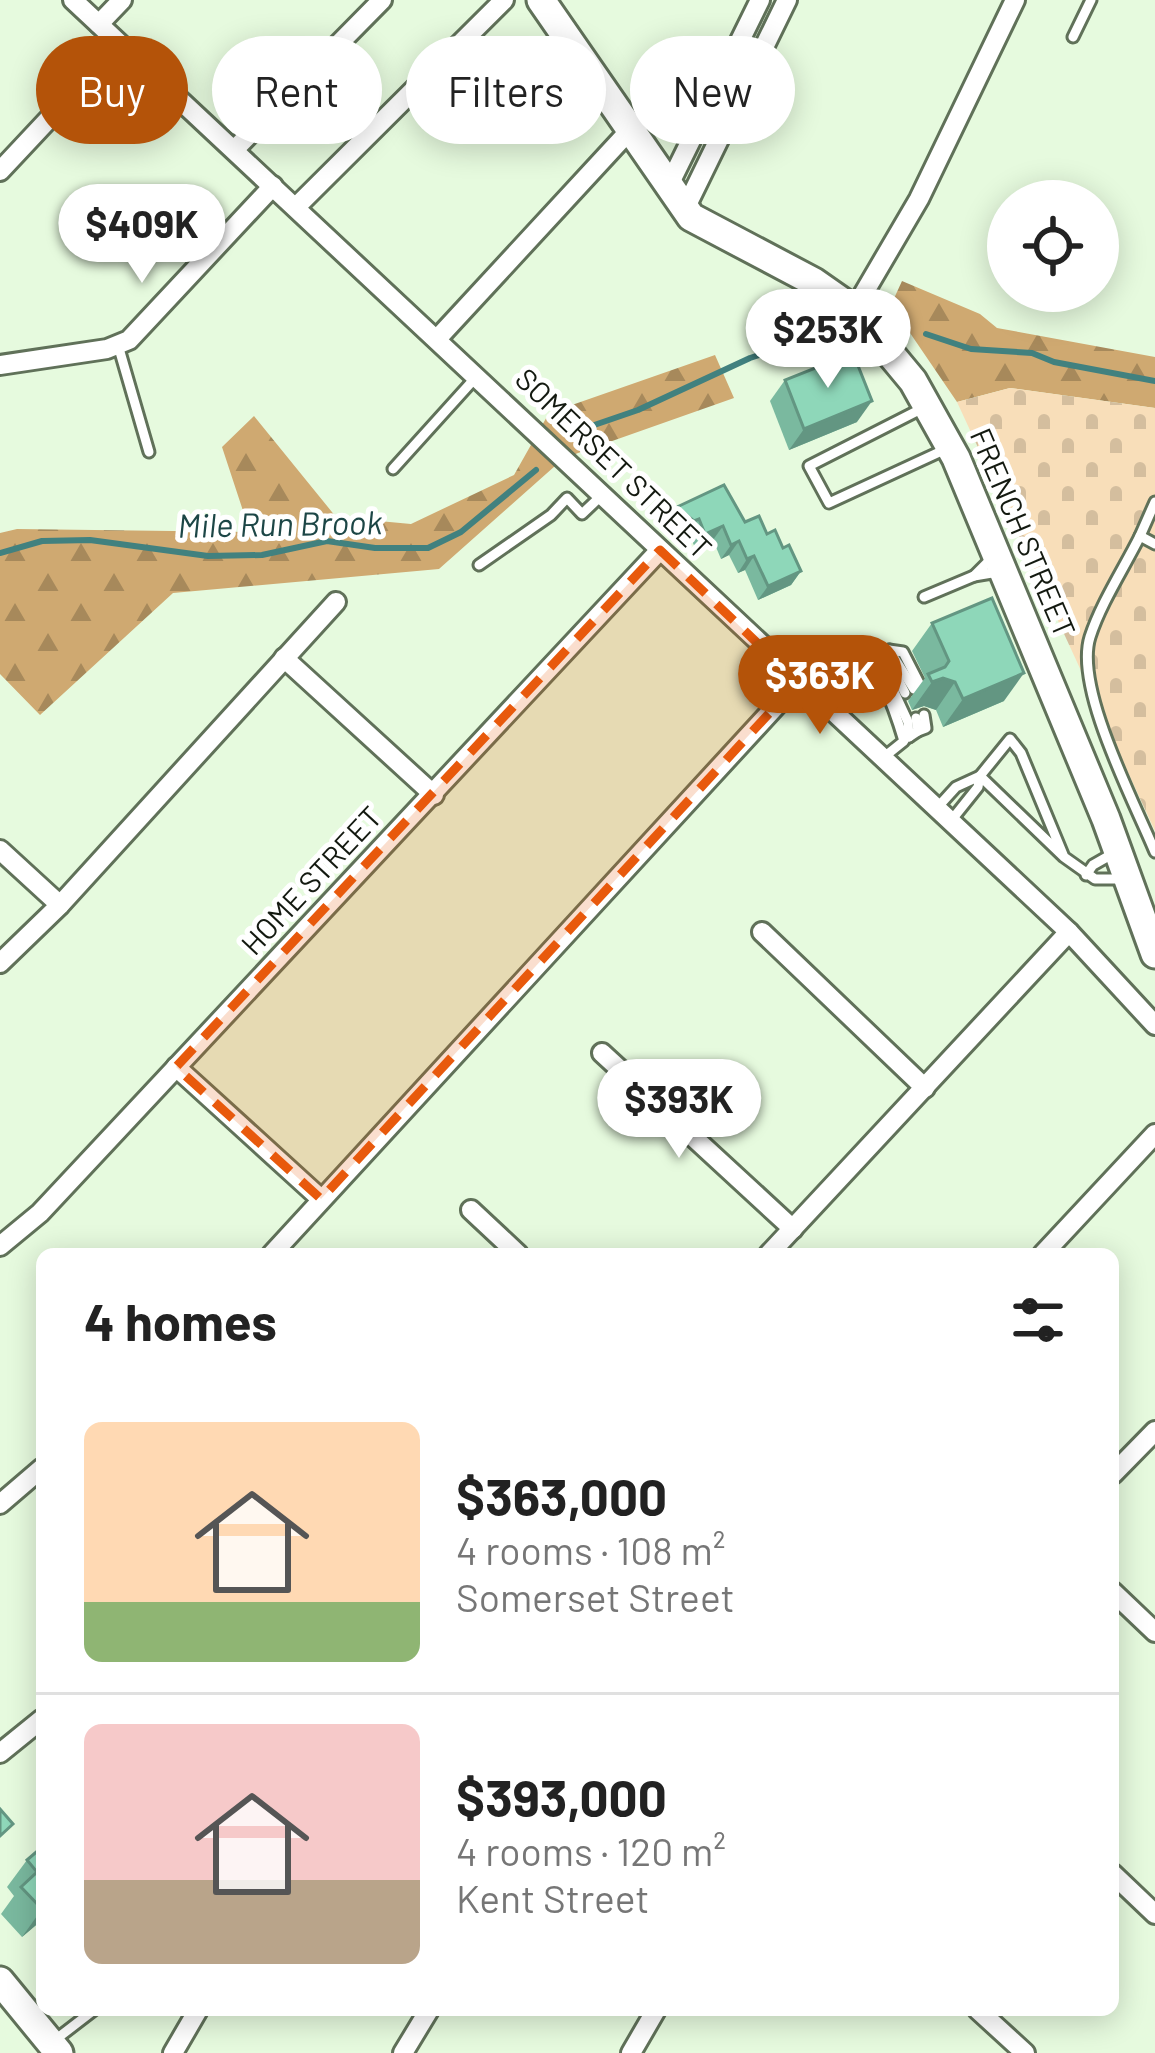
<!DOCTYPE html>
<html lang="en">
<head>
<meta charset="utf-8">
<style>
	:root { --surface:#fff; --page:#f6f6f6; --text:#222; --muted:#767676; --line:#e0e0e0; --accent:#b45309 }
	body { margin:0; font-family:Barlow,sans-serif; background:var(--page); color:var(--text); height:100vh; display:flex; flex-direction:column; font-size:45px; white-space:nowrap }
	* { box-sizing:border-box; margin:0 }
	p { font-size:39px; color:var(--muted) }
	.icon { flex:none; width:66px; height:66px; fill:none; stroke:currentColor; stroke-width:2; stroke-linecap:round; stroke-linejoin:round }
	.map { position:relative; flex:1; overflow:hidden }
	.side { position:absolute; left:36px; top:1248px; width:1083px; height:768px; display:flex; flex-direction:column; background:var(--surface); border-radius:18px; box-shadow:0 6px 30px #0003 }
	.side>* { flex:none }
	.banner { position:absolute; left:36px; top:36px; width:1083px; height:108px; display:flex; gap:24px }
	.tools { position:absolute; left:987px; top:180px; display:grid; gap:24px }
	.tools a { display:grid; place-items:center; width:132px; height:132px; border-radius:50%; background:var(--surface); box-shadow:0 6px 30px #0003; font-size:60px }
	.price { position:absolute; translate:-50% -102px; padding:0 27px; border-radius:42px; background:#fff; color:#222; font-size:39px; line-height:78px; filter:drop-shadow(0 3px 6px #0008) }
	.price::after { content:''; position:absolute; left:50%; top:72px; width:36px; height:27px; margin-left:-18px; background:inherit; clip-path:polygon(0 0,100% 0,50% 100%) }
	.price.active { background:var(--accent); color:#fff }
	ul { padding:0; list-style:none }
	li { display:flex; align-items:center; gap:36px; height:300px; padding:0 48px }
	li+li { border-top:3px solid var(--line) }
	li span { display:grid; place-items:center; flex:none; width:336px; height:240px; border-radius:18px; color:#555 }
	li>.icon { margin-inline-start:auto }
	span .icon { width:144px; height:144px; fill:#fffc; stroke-width:1 }
	li b { font-size:51px }
	h2 { display:flex; justify-content:space-between; align-items:center; height:144px; padding:0 48px; font-size:51px }
	.pill { padding:0 42px; border-radius:54px; background:var(--surface); box-shadow:0 6px 30px #0003; font-size:42px; line-height:108px }
	.pill.active { background:var(--accent); color:#fff }
	.map>svg:first-child { display:block }
</style>
</head>
<body>
<div class="map">
<svg width="1155" height="2053" viewBox="0 0 1155 2053">
	<defs>
		<pattern id="forest-firs" width="22" height="20" patternUnits="userSpaceOnUse" patternTransform="scale(3)"><rect width="22" height="20" fill="#cfa971"/><path d="M5 1l3.5 6h-7zM16 11l3.5 6h-7z" fill="#a7895b"/></pattern>
		<pattern id="cemetery-stones" width="16" height="16" patternUnits="userSpaceOnUse" patternTransform="scale(3)"><rect width="16" height="16" fill="#f8deb9"/><path d="M2 7V4a2 2 0 0 1 4 0v3zM10 15v-3a2 2 0 0 1 4 0v3z" fill="#d4be9e"/></pattern>
	</defs>
	<rect width="100%" height="100%" fill="#e6fade"/>
	<!-- forest -->
	<g fill="url(#forest-firs)">
		<path d="M 902,281 L 980,314 L 997,328 L 1155,357 L 1155,408 L 1010,388 L 957,402 L 891,305 Z"/>
		<path d="M 715,355 L 734,398 L 564,458 L 439,569 L 173,593 L 40,715 L 0,674 L 0,533 L 17,529 L 250,532 L 222,447 L 254,416 L 336,517 L 411,524 L 514,475 L 549,413 Z"/>
	</g>
	<!-- cemetery -->
	<path fill="url(#cemetery-stones)" d="M 1010,388 L 1155,408 L 1155,831 L 957,402 Z"/>
	<g fill="none" stroke-linecap="round" stroke-linejoin="round">
		<!-- stream -->
		<g stroke="#41817f" stroke-width="6">
			<path d="M 926,334 L 971,349 L 1032,353 L 1054,362 L 1155,381"/>
			<path d="M 571,433 L 638,410 L 750,358 L 796,343"/>
			<path d="M 0,553 L 42,541 L 90,540 L 208,556 L 262,555 L 327,541 L 375,548 L 428,548 L 461,532 L 536,470"/>
		</g>
		<!-- lane casing -->
		<g stroke="#607159" stroke-width="15">
			<g id="lane">
				<path d="M 1073,37 L 1091,0"/>
				<path d="M 118,345 L 149,452"/>
				<path d="M 925,407 L 809,466 L 829,503 L 946,449"/>
				<path d="M 393,469 L 477,376"/>
				<path d="M 1140,536 L 1155,502"/>
				<path d="M 1155,544 L 1140,536 C 1124,568 1101,603 1090,637 C 1074,688 1134,801 1155,852"/>
				<path d="M 992,558 L 974,576 L 998,572"/>
				<path d="M 479,565 L 551,515 L 567,498 L 582,514 L 602,495"/>
				<path d="M 924,597 L 974,576"/>
				<path d="M 889,650 L 903,652 L 921,687"/>
				<path d="M 879,656 L 891,666 L 905,693"/>
				<path d="M 798,682 L 846,643 C 877,654 895,711 904,741 L 884,757"/>
				<path d="M 918,731 L 926,728 L 924,715"/>
				<path d="M 909,737 L 908,722 L 876,653 L 889,650 L 914,689"/>
				<path d="M 909,737 L 918,731 L 916,718"/>
				<path d="M 936,809 L 956,787 L 980,776 L 978,787 L 950,822"/>
				<path d="M 1064,857 L 980,776 L 1010,739 L 1021,753 L 1064,857 L 1095,879 L 1121,879"/>
				<path d="M 1086,875 L 1093,865 L 1114,853"/>
				<path d="M 55,2040 L 94,2010"/>
			</g>
		</g>
		<!-- street casing -->
		<g stroke="#607159" stroke-width="24">
			<g id="street">
				<path d="M 73,0 L 1069,932 L 1155,1025"/>
				<path d="M 99,24 L 122,0"/>
				<path d="M 235,149 L 382,0"/>
				<path d="M 0,171 L 119,44"/>
				<path d="M 668,187 L 760,0"/>
				<path d="M 296,207 L 504,0"/>
				<path d="M 685,209 L 787,0"/>
				<path d="M 854,310 L 919,199 L 1015,0"/>
				<path d="M 437,339 L 630,130"/>
				<path d="M 0,365 L 107,349 L 129,340 L 273,186"/>
				<path d="M 284,658 L 434,795"/>
				<path d="M 0,850 L 60,905"/>
				<path d="M 762,932 L 925,1088"/>
				<path d="M 0,963 L 60,905 L 336,602"/>
				<path d="M 602,1053 L 793,1229"/>
				<path d="M 176,1067 L 321,1199"/>
				<path d="M 471,1210 L 518,1254"/>
				<path d="M 0,1246 L 40,1213 L 660,550"/>
				<path d="M 272,1254 L 798,682"/>
				<path d="M 769,1254 L 1069,932"/>
				<path d="M 1043,1254 L 1155,1134"/>
				<path d="M 1113,1474 L 1155,1431"/>
				<path d="M 0,1504 L 42,1468"/>
				<path d="M 1113,1592 L 1155,1632"/>
				<path d="M 0,1753 L 42,1719"/>
				<path d="M 1113,1874 L 1155,1914"/>
				<path d="M 978,2010 L 1025,2053"/>
				<path d="M 173,2053 L 198,2010"/>
				<path d="M 403,2053 L 429,2010"/>
				<path d="M 631,2053 L 656,2010"/>
			</g>
		</g>
		<!-- secondary casing -->
		<g stroke="#607159" stroke-width="33">
			<g id="secondary">
				<path d="M 541,0 L 691,217 L 814,282 L 854,310 L 913,381 L 956,458 L 1106,819 L 1155,954"/>
				<path d="M 0,1981 L 59,2053"/>
			</g>
		</g>
		<!-- lane -->
		<use href="#lane" stroke="#fff" stroke-width="9"/>
		<!-- street -->
		<use href="#street" stroke="#fff" stroke-width="18"/>
		<!-- secondary -->
		<use href="#secondary" stroke="#fff" stroke-width="27"/>
	</g>
	<!-- wall -->
	<g fill="#7ab99f">
		<path d="M 785,380 L 857,422 L 789,450 L 770,401 Z"/>
		<path d="M 677,507 L 745,522 L 767,534 L 783,548 L 801,571 L 791,585 L 758,600 L 745,570 L 738,573 L 729,555 L 721,559 L 713,540 L 695,548 L 689,533 L 684,536 L 667,521 Z"/>
		<path d="M 932,623 L 1004,701 L 943,727 L 936,710 L 924,706 L 912,710 L 908,701 L 925,678 L 912,651 Z"/>
		<path d="M 42,1847 L 42,1920 L 22,1937 L 1,1914 L 14,1896 L 7,1887 L 27,1860 Z"/>
	</g>
	<!-- shaded-wall -->
	<g fill="#639682">
		<path d="M 872,401 L 857,422 L 789,450 L 804,429 Z"/>
		<path d="M 723,526 L 713,540 L 695,548 L 705,534 Z"/>
		<path d="M 739,541 L 729,555 L 721,559 L 731,545 Z"/>
		<path d="M 754,556 L 745,570 L 738,573 L 747,559 Z"/>
		<path d="M 801,571 L 791,585 L 758,600 L 768,586 Z"/>
		<path d="M 1024,673 L 1004,701 L 943,727 L 963,699 Z"/>
		<path d="M 943,678 L 955,682 L 936,710 L 924,706 L 912,710 L 932,682 Z"/>
		<path d="M 42,1909 L 42,1920 L 22,1937 Z"/>
	</g>
	<!-- building -->
	<g fill="#8ed7b9" stroke="#639682" stroke-width="3">
		<path d="M 853,353 L 872,401 L 804,429 L 785,380 Z"/>
		<path d="M 724,485 L 745,522 L 759,516 L 767,534 L 775,530 L 783,548 L 789,545 L 801,571 L 768,586 L 754,556 L 747,559 L 739,541 L 731,545 L 723,526 L 705,534 L 699,519 L 694,521 L 677,507 Z"/>
		<path d="M 992,598 L 1024,673 L 963,699 L 955,682 L 943,678 L 932,682 L 928,674 L 945,667 L 949,661 L 932,623 Z"/>
		<path d="M 0,1809 L 13,1824 L 0,1836 Z"/>
		<path d="M 42,1847 L 42,1909 L 21,1887 L 37,1872 L 27,1860 Z"/>
	</g>
	<!-- marked area -->
	<path fill="#e8590c" fill-opacity="0.2" stroke="#e8590c" stroke-width="9" stroke-dasharray="24 15" stroke-linejoin="round" d="M 660,550 L 798,682 L 321,1199 L 176,1067 Z"/>
	<g text-anchor="middle" stroke-width="10" stroke-linejoin="round" paint-order="stroke">
		<!-- street labels -->
		<g font-size="30" fill="#131910" stroke="#fff">
			<text transform="translate(613 464) rotate(44)" y="10">SOMERSET STREET</text>
			<text transform="translate(1022 533) rotate(67)" y="10">FRENCH STREET</text>
			<text transform="translate(312 881) rotate(-47)" y="10">HOME STREET</text>
		</g>
		<!-- water labels -->
		<g font-size="33" font-style="italic" fill="#1c4646" stroke="#fff">
			<text transform="translate(280 524) rotate(-1)" y="12">Mile Run Brook</text>
		</g>
	</g>
</svg>
<div class="tools">
<a><svg class="icon" aria-label="locate" viewBox="0 0 24 24"><circle cx="12" cy="12" r="6"/><path d="M12 2v4M12 18v4M2 12h4M18 12h4"/></svg></a>
</div>
<b class="price" style="left:142px;top:286px">$409K</b>
<b class="price" style="left:828px;top:391px">$253K</b>
<b class="price active" style="left:820px;top:737px">$363K</b>
<b class="price" style="left:679px;top:1161px">$393K</b>
<div class="banner">
<a class="pill active">Buy</a>
<a class="pill">Rent</a>
<a class="pill">Filters</a>
<a class="pill">New</a>
</div>
<section class="side">
<h2>4 homes<svg class="icon" aria-label="filters" viewBox="0 0 24 24"><path d="M4 7h16M4 17h16"/><circle cx="9" cy="7" r="2"/><circle cx="15" cy="17" r="2"/></svg></h2>
<ul>
<li><span style="background:linear-gradient(#ffd9b3 75%,#8fb573 0)"><svg class="icon" aria-label="home" viewBox="0 0 24 24"><path d="M3 11l9-7 9 7M6 9v11h12V9"/></svg></span><div><b>$363,000</b><p>4 rooms · 108 m²</p><p>Somerset Street</p></div></li>
<li><span style="background:linear-gradient(#f6c9c9 65%,#b9a48a 0)"><svg class="icon" aria-label="home" viewBox="0 0 24 24"><path d="M3 11l9-7 9 7M6 9v11h12V9"/></svg></span><div><b>$393,000</b><p>4 rooms · 120 m²</p><p>Kent Street</p></div></li>
</ul>
</section>
</div>
</body>
</html>
